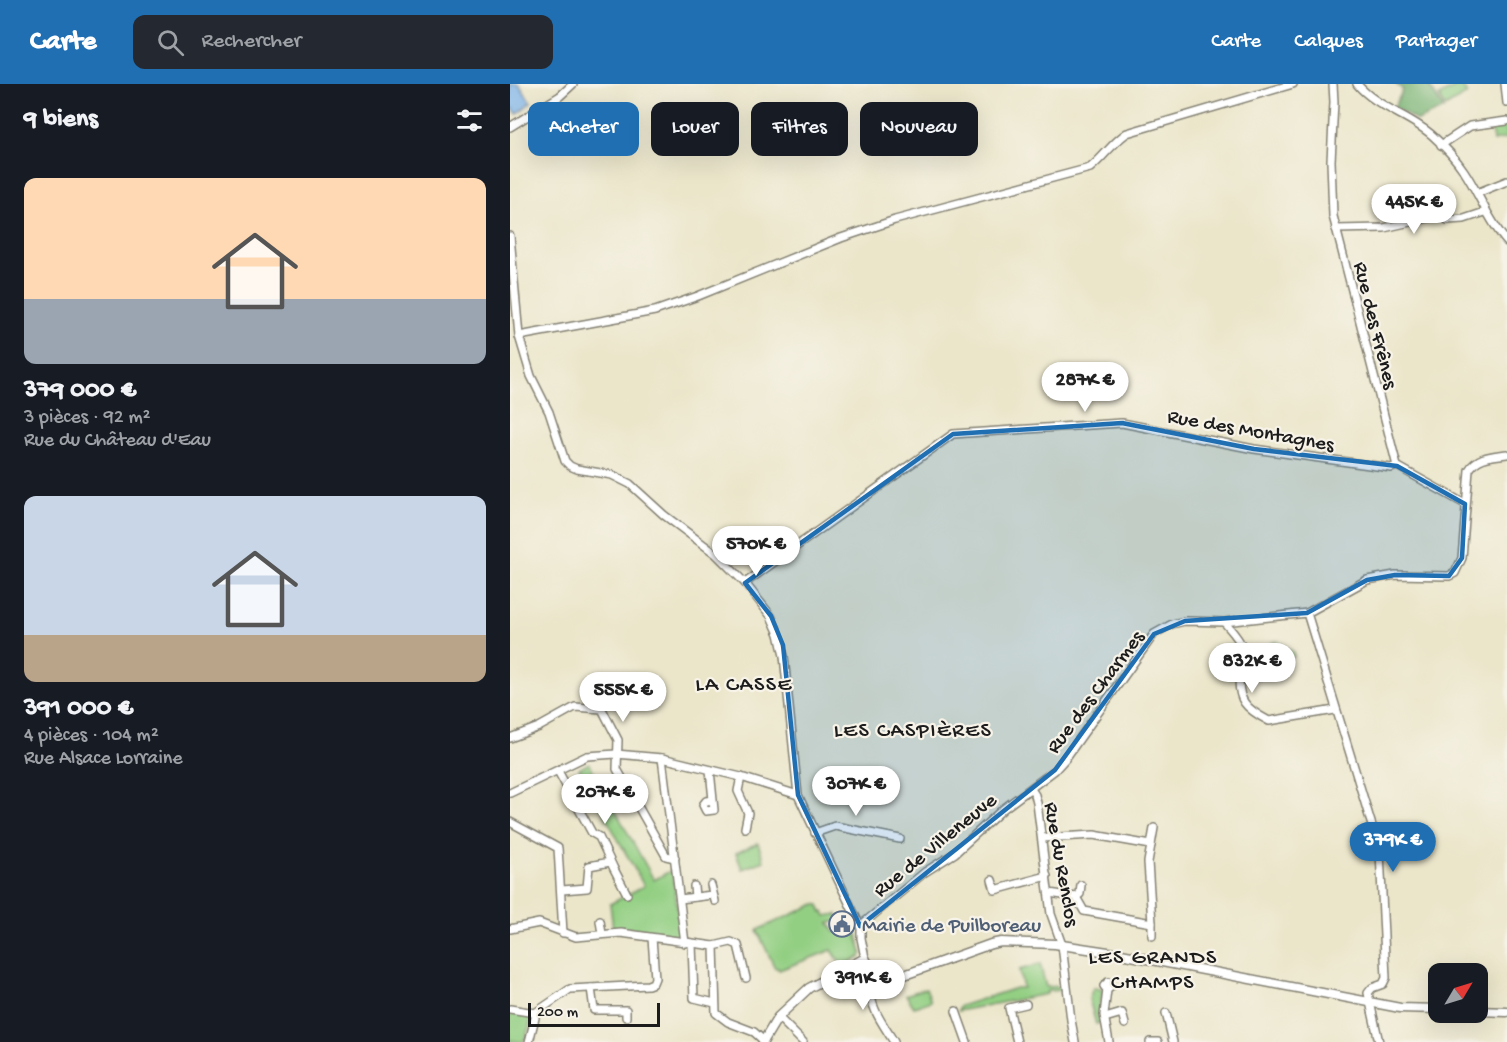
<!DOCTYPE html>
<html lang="fr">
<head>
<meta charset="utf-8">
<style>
	:root { --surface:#171b24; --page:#242831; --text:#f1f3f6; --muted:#9ea1a6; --accent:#1f6fb2 }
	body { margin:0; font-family:"Gochi Hand",sans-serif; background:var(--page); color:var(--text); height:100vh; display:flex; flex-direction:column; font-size:22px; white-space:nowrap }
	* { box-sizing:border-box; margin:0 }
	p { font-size:20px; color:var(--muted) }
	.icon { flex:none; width:33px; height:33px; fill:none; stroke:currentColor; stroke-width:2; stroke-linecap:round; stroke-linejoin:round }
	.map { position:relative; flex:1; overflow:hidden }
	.panel { display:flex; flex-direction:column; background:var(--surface); width:510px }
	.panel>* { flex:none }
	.hud { position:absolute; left:18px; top:18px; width:570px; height:54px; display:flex; gap:12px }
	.needle { width:39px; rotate:52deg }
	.fabs { position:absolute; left:918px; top:879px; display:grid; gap:12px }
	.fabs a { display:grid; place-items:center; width:60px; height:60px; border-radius:12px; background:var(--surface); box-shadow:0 6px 24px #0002; font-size:30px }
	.scale { position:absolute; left:18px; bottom:15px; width:132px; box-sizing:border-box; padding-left:6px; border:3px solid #1c1c1c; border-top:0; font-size:16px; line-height:21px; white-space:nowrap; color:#1c1c1c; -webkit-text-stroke:4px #f7f3e8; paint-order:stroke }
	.price { position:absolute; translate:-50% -51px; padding:0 14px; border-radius:21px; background:#fff; color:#222; font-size:20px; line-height:39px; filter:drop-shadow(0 2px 3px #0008) }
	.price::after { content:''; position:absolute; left:50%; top:36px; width:18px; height:14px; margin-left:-9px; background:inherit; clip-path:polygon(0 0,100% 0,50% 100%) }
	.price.on { background:var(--accent); color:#fff }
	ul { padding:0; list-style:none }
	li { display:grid; align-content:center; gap:12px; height:318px; padding:0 24px }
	li span { display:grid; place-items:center; height:186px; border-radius:12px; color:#555 }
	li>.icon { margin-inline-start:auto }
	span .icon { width:108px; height:108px; fill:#fffc; stroke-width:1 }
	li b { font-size:26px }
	h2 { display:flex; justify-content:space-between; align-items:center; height:72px; padding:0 24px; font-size:26px }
	.pill { padding:0 21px; border-radius:12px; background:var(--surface); box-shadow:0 6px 24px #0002; font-size:21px; line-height:54px }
	.pill.on { background:var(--accent); color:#fff }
	header { display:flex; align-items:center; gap:36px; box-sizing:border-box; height:84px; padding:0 30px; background:var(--accent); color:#fff }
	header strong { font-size:28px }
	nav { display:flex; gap:33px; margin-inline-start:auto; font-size:21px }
	.search { width:420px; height:54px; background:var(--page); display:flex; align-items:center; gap:15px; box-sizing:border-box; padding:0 21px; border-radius:12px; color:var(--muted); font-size:22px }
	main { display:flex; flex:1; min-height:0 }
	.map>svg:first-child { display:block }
</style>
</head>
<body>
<header>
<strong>Carte</strong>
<div class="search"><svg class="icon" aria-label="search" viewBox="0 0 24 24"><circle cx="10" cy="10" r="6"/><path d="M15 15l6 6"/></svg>Rechercher</div>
<nav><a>Carte</a><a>Calques</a><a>Partager</a></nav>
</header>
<main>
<section class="panel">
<h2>9 biens<svg class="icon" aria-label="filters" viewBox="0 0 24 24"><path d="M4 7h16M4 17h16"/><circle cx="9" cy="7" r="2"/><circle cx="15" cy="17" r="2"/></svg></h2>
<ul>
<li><span style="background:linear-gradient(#ffd9b3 65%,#9aa5b1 0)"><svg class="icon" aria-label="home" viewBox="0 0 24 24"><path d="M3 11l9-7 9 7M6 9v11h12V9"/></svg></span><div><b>379 000 €</b><p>3 pièces · 92 m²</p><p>Rue du Château d'Eau</p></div></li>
<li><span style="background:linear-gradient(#c9d6e8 75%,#b9a48a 0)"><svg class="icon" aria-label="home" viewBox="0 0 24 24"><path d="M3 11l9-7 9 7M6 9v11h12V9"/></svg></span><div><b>391 000 €</b><p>4 pièces · 104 m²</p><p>Rue Alsace Lorraine</p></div></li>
</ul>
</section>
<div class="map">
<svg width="997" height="958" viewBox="0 0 997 958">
	<rect width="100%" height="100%" fill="#f7f3e8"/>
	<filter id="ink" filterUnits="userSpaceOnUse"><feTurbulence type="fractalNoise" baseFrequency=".0167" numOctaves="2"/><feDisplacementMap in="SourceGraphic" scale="12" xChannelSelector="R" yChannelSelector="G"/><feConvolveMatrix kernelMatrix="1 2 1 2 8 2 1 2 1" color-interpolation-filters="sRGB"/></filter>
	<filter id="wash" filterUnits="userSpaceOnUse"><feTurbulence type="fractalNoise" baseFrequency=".008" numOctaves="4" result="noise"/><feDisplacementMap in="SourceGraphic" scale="24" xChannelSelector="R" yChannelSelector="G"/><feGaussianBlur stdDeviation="1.35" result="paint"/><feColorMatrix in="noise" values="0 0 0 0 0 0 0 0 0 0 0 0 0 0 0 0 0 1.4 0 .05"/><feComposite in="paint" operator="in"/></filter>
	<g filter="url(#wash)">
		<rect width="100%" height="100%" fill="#ebe6ca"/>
		<!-- green -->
		<g fill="#93cf83" stroke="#587650" stroke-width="1.5">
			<path d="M 951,0 L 957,10 L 935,23 L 929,12 Z"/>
			<path d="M 994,41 L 997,43 L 997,54 L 983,57 L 981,42 Z"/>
			<path d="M 767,557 L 783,568 L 784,573 L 764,579 L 762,558 Z"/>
			<path d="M 79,679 L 144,796 L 162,786 L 171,851 L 169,854 L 103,845 L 100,820 L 134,802 L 69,685 Z"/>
			<path d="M 248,759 L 254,777 L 232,785 L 226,769 Z"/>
			<path d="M 305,820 L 309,821 L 312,829 L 314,828 L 316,832 L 327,830 L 330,837 L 319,839 L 325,848 L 340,842 L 341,845 L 345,844 L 352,869 L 350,873 L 332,882 L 322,866 L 269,886 L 268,884 L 265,884 L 247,846 Z"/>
			<path d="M 530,880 L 536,903 L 554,902 L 554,906 L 537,907 L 537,910 L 448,927 L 450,922 L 506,904 L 513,904 L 509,886 Z"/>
			<path d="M 416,904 L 421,917 L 404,923 L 396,911 Z"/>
			<path d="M 583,904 L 591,905 L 593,908 L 589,922 L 590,939 L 586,940 L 579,915 Z"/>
			<path d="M 0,928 L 22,933 L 15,956 L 12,958 L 0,957 Z"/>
		</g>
		<!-- forest -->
		<path fill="#76b271" stroke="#496746" stroke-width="1.5" d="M 886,0 L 918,0 L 934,25 L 907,37 L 884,23 L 893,6 Z"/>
		<!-- water -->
		<path fill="#78b1e8" stroke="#4a6682" stroke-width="1.5" d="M 0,0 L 9,0 L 21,18 L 7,30 L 0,22 Z"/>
	</g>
	<g filter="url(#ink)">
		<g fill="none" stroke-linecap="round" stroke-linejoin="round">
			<!-- minor casing -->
			<g stroke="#848173" stroke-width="10">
				<g id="minor">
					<path d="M 823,0 L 824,18 L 821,77 L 823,132 L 887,382"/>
					<path d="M 847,0 C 867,24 900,31 923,52 C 934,62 946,75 954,87 C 970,111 978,136 997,158"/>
					<path d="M 995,0 L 997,19"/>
					<path d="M 0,43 L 50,12 L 63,0"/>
					<path d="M 931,61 L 960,42 L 997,37"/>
					<path d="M 967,109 L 997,97"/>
					<path d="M 826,145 L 874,144 L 931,131 L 937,136 L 954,135 L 975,128"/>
					<path d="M 0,152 L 9,252 L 21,292 L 39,328 L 55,377 L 60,382 L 67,385 L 102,391 L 120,400 L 154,431 L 206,470 L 235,499 L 261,532 L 269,550 L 274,572 L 288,711 L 351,844 L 351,854 L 355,874"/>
					<path d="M 9,252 L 145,227 L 188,212 L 331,154 L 385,136 L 580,84 C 594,73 602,59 617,49 L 783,0"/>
					<path d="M 235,499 L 443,350 L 612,339 L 744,365 L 881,384 L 887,382 L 955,420"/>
					<path d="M 797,529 L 870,768 L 876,894 L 873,900 L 862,904 L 858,909 L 869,958"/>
					<path d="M 714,538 C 721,546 730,555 733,565 C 735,574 732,581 730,589 C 726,616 736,625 759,637 L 825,626"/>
					<path d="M 0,654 L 29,643 L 65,623 L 92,625 L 108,656 L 107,685 L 156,772 L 165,774"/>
					<path d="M 200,686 L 204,726 L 196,727 L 193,721 L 196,717 L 203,716"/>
					<path d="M 48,687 L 82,749 L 89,753 L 104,785 L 117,810"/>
					<path d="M 231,693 L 228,707 L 238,729 L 235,744"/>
					<path d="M 521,705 L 525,711 L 527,719 L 541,830 L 552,861 L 561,936 L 565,958"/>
					<path d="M 0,709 L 77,672 L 106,670 L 152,674"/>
					<path d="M 0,738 L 48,764 L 53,849"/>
					<path d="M 305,749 L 325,742 L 390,755"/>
					<path d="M 532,754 L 584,751 L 641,761"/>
					<path d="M 482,796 L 485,806 L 537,792"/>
					<path d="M 201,801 L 205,817"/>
					<path d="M 184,802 L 185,813"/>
					<path d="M 52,806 L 77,804 L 79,782 L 100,778"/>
					<path d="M 539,809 L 566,813 L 574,827 L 642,839 L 638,778 L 644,744"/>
					<path d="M 566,813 L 570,810 L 571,801"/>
					<path d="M 170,815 L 202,811"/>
					<path d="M 90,837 L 92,850"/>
					<path d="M 642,839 L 642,852"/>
					<path d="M 350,842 L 415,788 L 445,769 L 493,725 L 545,686 L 555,675 L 644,550 L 662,540 L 675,537 L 714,538 L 797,529 L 857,496 L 885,491 L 939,492 L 945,489 L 952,474 L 959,386 C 967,372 983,372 997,370"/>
					<path d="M 0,845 L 29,839 L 66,853 L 111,849 L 204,862 L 206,929 L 218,938 L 244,948 L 254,957"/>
					<path d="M 175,859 L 152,674 L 231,693 L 288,711"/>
					<path d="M 182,860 L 184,914 L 205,919"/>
					<path d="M 204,862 L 221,858 L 228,861 L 236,894"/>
					<path d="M 329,887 L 336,908"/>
					<path d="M 368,899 L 361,905 C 359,923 375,943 384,958"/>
					<path d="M 81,904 L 84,926 L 116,926 L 116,933"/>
					<path d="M 597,906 L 601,903 L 598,898 L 594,902 L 597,906 L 594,931 L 599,958"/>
					<path d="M 0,925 L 25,929"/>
					<path d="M 446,927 L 457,958"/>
					<path d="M 656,929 L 663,958"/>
					<path d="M 268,933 L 293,958"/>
					<path d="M 595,934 L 612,929 L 615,940"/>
					<path d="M 19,958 L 25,934 L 25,929 L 60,905 L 138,901 L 143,899 L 145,894 L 142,854"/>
					<path d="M 507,958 L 499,924 L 516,920"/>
					<path d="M 640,958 L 648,958"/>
				</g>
			</g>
			<!-- major casing -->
			<g stroke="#848173" stroke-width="11">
				<g id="major">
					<path d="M 968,927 L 997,928"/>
					<path d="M 253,958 L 268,933 L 299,904 L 355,874 L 368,899 L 372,899 L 481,860 L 491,858 L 545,860 L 611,870 L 890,924 L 928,925"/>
				</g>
			</g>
			<!-- minor -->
			<use href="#minor" stroke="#fff" stroke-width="7"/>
			<!-- major -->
			<use href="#major" stroke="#fff" stroke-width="8"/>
		</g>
	</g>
	<!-- marked area -->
	<path fill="#1f6fb2" fill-opacity="0.2" stroke="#1f6fb2" stroke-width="4.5" stroke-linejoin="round" d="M 612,339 L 744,365 L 887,382 L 955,420 L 952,474 L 939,492 L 885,491 L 857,496 L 797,529 L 675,537 L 644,550 L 545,686 L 350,842 L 288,711 L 273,561 L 261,532 L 235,499 L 443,350 Z"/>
	<!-- icons -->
	<defs>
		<g id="civic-ring" transform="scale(1.35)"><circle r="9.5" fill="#f7f3e8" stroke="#5c6f8a" stroke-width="1.5"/><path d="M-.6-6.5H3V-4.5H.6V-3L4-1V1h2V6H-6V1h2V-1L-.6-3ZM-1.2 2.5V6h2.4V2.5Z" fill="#5c6f8a"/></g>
	</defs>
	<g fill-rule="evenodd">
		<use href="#civic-ring" x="332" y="840"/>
	</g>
	<g text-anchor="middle" stroke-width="4.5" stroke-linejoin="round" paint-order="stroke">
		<!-- street labels -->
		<g font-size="21" fill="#1c1c1c" stroke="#f7f3e8">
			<text transform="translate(867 241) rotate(76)" y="7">Rue des Frênes</text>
			<text transform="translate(741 345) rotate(10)" y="7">Rue des Montagnes</text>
			<text transform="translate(584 607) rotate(-53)" y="7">Rue des Charmes</text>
			<text transform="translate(424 760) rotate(-39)" y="7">Rue de Villeneuve</text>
			<text transform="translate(553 780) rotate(80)" y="7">Rue du Renclos</text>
		</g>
		<!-- service labels -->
		<g font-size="21" fill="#4e5e75" stroke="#f7f3e8" text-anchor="start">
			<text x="352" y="847">Mairie de Puilboreau</text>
		</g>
		<!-- neighbourhood labels -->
		<g font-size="22" letter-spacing="1.5" fill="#1c1c1c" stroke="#f7f3e8">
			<text x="234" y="606">LA CASSE</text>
			<text x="403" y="652">LES CASPIÈRES</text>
			<text x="643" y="879">LES GRANDS<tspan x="643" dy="25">CHAMPS</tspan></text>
		</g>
	</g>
</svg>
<div class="fabs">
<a><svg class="needle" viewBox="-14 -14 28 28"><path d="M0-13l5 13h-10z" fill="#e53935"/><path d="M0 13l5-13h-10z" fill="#9ea1a6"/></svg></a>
</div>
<div class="scale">200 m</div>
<b class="price" style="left:904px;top:151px">445K €</b>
<b class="price" style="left:575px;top:329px">287K €</b>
<b class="price" style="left:246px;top:493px">570K €</b>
<b class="price" style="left:742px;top:610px">832K €</b>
<b class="price" style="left:113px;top:639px">555K €</b>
<b class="price" style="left:346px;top:733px">307K €</b>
<b class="price" style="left:95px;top:741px">207K €</b>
<b class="price on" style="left:883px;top:789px">379K €</b>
<b class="price" style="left:353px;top:927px">391K €</b>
<div class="hud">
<a class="pill on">Acheter</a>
<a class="pill">Louer</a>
<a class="pill">Filtres</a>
<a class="pill">Nouveau</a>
</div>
</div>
</main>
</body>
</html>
